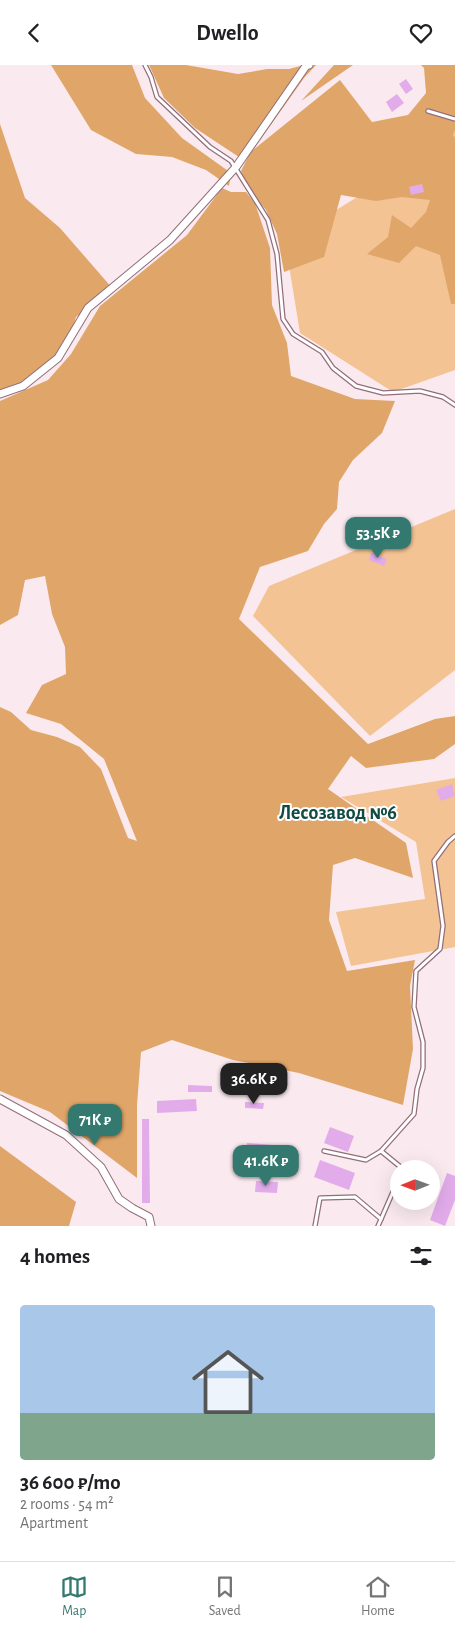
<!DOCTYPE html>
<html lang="en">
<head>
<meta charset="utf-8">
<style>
	:root { --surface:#fff; --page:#f6f6f6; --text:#202124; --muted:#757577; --line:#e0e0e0; --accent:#34796f }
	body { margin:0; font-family:"Alegreya Sans",sans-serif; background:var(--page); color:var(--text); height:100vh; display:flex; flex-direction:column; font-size:19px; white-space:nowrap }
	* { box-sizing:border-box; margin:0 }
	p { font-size:16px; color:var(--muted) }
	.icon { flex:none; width:28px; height:28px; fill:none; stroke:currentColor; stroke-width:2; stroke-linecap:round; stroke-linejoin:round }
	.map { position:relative; height:1161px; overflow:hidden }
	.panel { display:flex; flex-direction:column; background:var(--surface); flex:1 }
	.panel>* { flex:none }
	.needle { width:32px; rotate:269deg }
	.controls { position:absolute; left:390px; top:1095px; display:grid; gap:10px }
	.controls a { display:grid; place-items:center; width:50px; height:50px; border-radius:50%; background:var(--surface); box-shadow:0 5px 20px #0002; font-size:25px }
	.price { position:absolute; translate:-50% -42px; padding:0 11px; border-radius:10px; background:var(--accent); color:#fff; font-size:16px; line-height:32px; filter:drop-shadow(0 1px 2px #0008) }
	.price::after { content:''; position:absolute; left:50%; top:30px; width:15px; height:11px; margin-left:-8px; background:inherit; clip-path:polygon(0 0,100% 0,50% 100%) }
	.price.active { background:#222; color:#fff }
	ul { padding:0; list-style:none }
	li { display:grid; align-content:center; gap:10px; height:265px; padding:0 20px }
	li span { display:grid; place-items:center; height:155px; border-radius:5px; color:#555 }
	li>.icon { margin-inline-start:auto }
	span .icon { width:90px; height:90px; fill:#fffc; stroke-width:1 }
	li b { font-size:21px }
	h2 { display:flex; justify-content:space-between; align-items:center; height:60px; padding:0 20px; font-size:21px }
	header { display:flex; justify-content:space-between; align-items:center; height:65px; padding:0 20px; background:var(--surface); font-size:22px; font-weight:600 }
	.dock { display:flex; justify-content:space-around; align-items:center; height:70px; border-top:1px solid var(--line); background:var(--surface); font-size:14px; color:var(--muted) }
	.dock a { display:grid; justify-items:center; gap:2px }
	.dock .active { color:var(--accent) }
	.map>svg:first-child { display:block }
</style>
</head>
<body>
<header><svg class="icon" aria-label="back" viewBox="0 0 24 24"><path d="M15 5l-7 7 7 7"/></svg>Dwello<svg class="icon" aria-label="heart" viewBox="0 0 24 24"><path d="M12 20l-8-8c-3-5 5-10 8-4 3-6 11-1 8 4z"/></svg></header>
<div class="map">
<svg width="455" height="1161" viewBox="0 0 455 1161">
	<rect width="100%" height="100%" fill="#faeaef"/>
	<!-- green -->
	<g fill="#f3c393">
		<path d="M 455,12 L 455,305 L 393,327 L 300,268 L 285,176 L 443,80 Z"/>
		<path d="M 455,444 L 455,605 L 370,671 L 253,551 L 269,521 Z"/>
		<path d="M 455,713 L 455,882 L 351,901 L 336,847 L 425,834 L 416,777 L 341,732 Z"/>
	</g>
	<!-- forest -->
	<g fill="#e0a669">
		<path d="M 51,0 L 132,0 L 145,33 L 182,73 L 231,108 L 229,121 L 206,105 L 172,92 L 136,89 L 91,65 Z"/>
		<path d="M 149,0 L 186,0 L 238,9 L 267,4 L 289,4 L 304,0 L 316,0 L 304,13 L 253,85 L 340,15 L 372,57 L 408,50 L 426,28 L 424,3 L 421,0 L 455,0 L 455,65 L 453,70 L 455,73 L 455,239 L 451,239 L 440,190 L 416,181 L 399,198 L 367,189 L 388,172 L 392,150 L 411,163 L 426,147 L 430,135 L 402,132 L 376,136 L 341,130 L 324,192 L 284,207 L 277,169 L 266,145 L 247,122 L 241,106 L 250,88 L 242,94 L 195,63 L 164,33 Z"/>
		<path d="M 334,0 L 353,0 L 301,36 Z"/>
		<path d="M 0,59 L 25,133 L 60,163 L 113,224 L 76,252 L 67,282 L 29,315 L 0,328 Z"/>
		<path d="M 222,123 L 231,127 L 246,127 L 255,138 L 270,183 L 272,240 L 287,278 L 291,311 L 355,334 L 395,336 L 382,368 L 353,395 L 339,417 L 337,444 L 324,459 L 308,486 L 260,502 L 239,554 L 368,679 L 435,654 L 455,651 L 455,679 L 434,694 L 366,703 L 351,691 L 328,724 L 406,778 L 413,813 L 355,793 L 333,800 L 329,855 L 347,906 L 415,895 L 410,921 L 413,984 L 403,1040 L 299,1008 L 233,995 L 172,975 L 141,987 L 137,1040 L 137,1113 L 50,1047 L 0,1026 L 0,642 L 11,647 L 31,665 L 57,672 L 80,682 L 101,704 L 128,773 L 137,776 L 104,694 L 61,659 L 26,648 L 42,620 L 66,609 L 65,582 L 52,549 L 45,511 L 25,515 L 18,550 L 0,560 L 0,336 L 48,315 L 71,289 L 100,241 L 187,170 Z"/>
		<path d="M 0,1081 L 76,1137 L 69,1161 L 0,1161 Z"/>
	</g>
	<!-- building -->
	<g fill="#e2aceb">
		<path d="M 406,14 L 413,24 L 406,29 L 399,19 Z"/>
		<path d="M 397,29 L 404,38 L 392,47 L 386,37 Z"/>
		<path d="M 422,119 L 424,127 L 411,130 L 409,122 Z"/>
		<path d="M 371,488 L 387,494 L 384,501 L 369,495 Z"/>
		<path d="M 452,719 L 455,731 L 441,736 L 436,725 Z"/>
		<path d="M 188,1020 L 212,1021 L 212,1027 L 188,1027 Z"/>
		<path d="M 196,1034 L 197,1046 L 157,1048 L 157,1036 Z"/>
		<path d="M 245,1037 L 264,1038 L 263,1044 L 245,1043 Z"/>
		<path d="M 142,1054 L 149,1054 L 150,1138 L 142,1138 Z"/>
		<path d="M 330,1062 L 354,1071 L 348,1087 L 324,1078 Z"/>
		<path d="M 247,1078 L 286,1081 L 285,1094 L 246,1092 Z"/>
		<path d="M 320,1095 L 355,1108 L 349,1125 L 314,1112 Z"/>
		<path d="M 447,1108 L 455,1111 L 455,1135 L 445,1161 L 430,1155 Z"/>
		<path d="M 256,1116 L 278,1117 L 277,1128 L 255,1127 Z"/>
	</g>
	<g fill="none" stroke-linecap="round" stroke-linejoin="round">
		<!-- lane casing -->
		<g stroke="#916e7a" stroke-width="5.5">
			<g id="lane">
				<path d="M 145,0 L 151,12 L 157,32 L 210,82 L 231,96 L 268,155 L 277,189 L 283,254 L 293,269 L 322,287 L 333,303 L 356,321 L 383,328 L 420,326 L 443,332 L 455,340"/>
				<path d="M 428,46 L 455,54"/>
				<path d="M 324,1086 L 366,1095 L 381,1086 L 414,1049 L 417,1024 L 423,1003 L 423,977 L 414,942 L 416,906 L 440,884 L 443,861 L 434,796 L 448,777 L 455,771"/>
				<path d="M 381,1086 L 403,1104"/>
				<path d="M 315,1161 L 320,1133 L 355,1132 L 381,1154"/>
				<path d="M 378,1161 L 399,1113"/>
			</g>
		</g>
		<!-- street casing -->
		<g stroke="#916e7a" stroke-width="9">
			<g id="street">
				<path d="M 0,329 L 23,321 L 58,293 L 88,243 L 170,175 L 236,102 L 306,1 L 309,0"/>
				<path d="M 0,1034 L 66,1070 L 101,1102 L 119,1134 L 132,1143 L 149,1152 L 151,1161"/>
			</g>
		</g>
		<!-- lane -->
		<use href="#lane" stroke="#fff" stroke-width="3"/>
		<!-- street -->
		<use href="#street" stroke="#fff" stroke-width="7"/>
	</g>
	<g text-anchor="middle" stroke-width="4" stroke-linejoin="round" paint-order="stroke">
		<!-- district labels -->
		<g font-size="20" font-weight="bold" fill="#114c44" stroke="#fff">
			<text x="338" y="754">Лесозавод №6</text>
		</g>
	</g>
</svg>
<div class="controls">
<a><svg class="needle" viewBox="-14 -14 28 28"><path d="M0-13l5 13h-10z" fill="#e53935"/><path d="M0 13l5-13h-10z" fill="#757577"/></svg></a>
</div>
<b class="price" style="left:378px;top:494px">53.5K ₽</b>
<b class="price active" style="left:254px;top:1040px">36.6K ₽</b>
<b class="price" style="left:95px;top:1081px">71K ₽</b>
<b class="price" style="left:266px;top:1122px">41.6K ₽</b>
</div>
<section class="panel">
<h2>4 homes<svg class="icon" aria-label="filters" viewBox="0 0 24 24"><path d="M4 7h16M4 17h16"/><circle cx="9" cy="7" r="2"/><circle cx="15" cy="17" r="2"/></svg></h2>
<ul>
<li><span style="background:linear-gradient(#a9c7e8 70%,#7fa58c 0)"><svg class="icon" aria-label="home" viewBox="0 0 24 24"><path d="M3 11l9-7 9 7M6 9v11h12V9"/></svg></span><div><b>36 600 ₽/mo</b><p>2 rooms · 54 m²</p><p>Apartment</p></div></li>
</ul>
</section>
<nav class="dock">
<a class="active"><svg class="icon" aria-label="map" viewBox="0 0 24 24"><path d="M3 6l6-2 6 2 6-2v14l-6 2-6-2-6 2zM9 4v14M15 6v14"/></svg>Map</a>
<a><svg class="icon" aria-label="saved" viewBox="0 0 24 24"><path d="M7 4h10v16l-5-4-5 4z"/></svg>Saved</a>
<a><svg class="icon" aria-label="home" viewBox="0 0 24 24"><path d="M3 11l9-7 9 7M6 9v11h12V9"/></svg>Home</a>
</nav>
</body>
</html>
